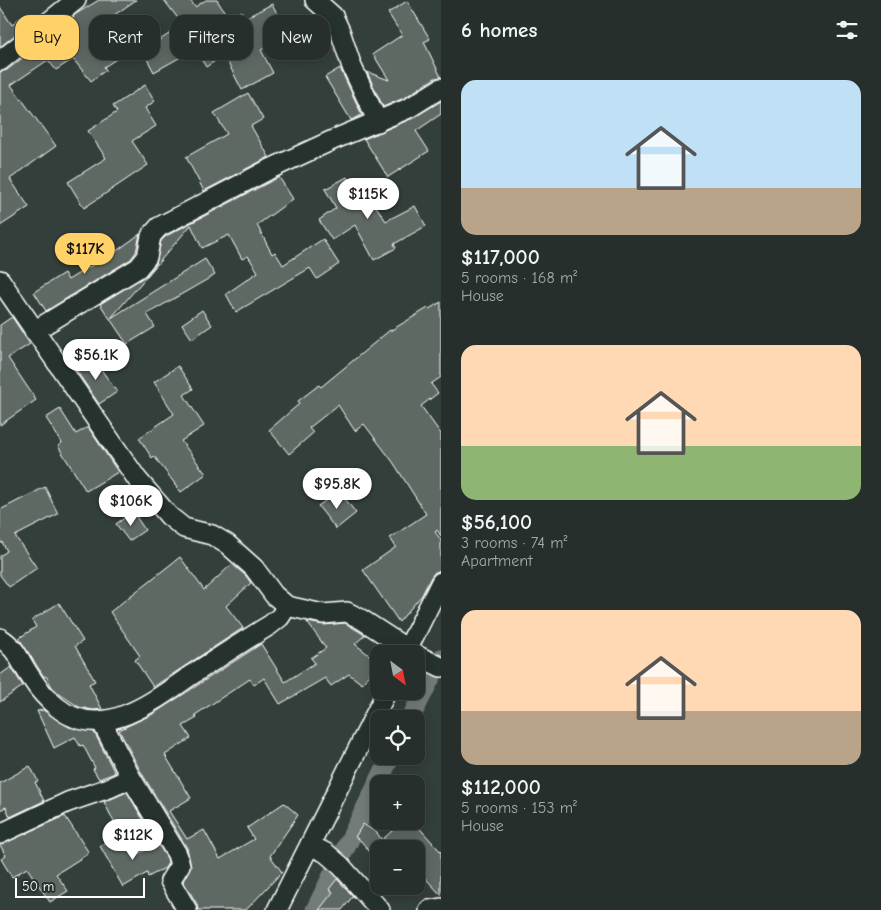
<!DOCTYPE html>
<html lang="en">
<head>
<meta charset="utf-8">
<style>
	:root { --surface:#262f2c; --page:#2e3734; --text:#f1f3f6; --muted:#a4a9a9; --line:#424a48; --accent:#ffd166 }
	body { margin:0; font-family:"Comic Neue",sans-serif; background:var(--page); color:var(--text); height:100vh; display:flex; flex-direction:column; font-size:19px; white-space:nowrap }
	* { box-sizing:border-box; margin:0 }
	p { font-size:16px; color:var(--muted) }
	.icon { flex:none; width:28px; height:28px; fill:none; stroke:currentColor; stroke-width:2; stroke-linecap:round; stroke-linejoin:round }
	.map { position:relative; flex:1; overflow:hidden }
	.drawer { display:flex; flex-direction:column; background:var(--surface); width:440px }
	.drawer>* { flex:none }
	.guide { position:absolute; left:15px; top:15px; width:350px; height:45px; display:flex; gap:10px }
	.needle { width:32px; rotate:148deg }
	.tools { position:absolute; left:370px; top:645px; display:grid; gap:10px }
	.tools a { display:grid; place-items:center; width:55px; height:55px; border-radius:10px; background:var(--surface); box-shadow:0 2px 12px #0003,0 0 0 1px var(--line); font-size:25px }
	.scale { position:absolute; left:15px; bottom:12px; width:130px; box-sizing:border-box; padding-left:5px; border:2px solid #fff; border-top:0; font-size:14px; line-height:18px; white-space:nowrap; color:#fff; -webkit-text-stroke:4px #26332d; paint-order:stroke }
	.price { position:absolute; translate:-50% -42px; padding:0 11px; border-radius:18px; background:#fff; color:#222; font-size:16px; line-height:32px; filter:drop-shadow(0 1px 2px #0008) }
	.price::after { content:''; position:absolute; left:50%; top:30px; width:15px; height:11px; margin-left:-8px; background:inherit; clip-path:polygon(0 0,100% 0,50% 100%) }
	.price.active { background:var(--accent); color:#111 }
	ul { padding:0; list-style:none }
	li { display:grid; align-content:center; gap:10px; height:265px; padding:0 20px }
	li span { display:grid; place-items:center; height:155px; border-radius:15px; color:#555 }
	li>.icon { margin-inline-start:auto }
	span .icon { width:90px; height:90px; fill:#fffc; stroke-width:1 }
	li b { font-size:21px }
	h2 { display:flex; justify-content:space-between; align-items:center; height:60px; padding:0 20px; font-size:21px }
	.pill { padding:0 18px; border-radius:15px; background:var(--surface); box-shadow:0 2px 12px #0003,0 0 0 1px var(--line); font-size:18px; line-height:45px }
	.pill.active { background:var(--accent); color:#111 }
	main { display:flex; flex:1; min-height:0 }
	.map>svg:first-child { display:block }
</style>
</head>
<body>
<main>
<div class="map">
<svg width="441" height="910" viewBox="0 0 441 910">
	<rect width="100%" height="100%" fill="#333f3a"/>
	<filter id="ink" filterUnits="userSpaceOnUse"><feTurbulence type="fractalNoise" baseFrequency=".02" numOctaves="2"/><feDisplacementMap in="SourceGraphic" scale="10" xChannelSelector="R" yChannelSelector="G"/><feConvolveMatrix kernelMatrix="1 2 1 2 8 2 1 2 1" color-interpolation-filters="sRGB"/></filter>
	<g filter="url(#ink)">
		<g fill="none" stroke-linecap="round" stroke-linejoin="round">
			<!-- canal -->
			<g stroke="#737b78" stroke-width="19">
				<path d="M 410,719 L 441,658"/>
				<path d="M 315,910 L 391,756"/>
			</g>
		</g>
		<!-- building -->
		<g fill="#5f6964" stroke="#fff">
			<path d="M 99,0 L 136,0 L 104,22 L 124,54 L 104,67 L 106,70 L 91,81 L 73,59 L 56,70 L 48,60 L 11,85 L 56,146 L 10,179 L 29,207 L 0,226 L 0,72 L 7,70 L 74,18 L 73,17 L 76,14 Z"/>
			<path d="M 164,0 L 190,0 L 195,7 L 206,0 L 217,0 L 229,19 L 241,11 L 245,18 L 272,4 L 289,35 L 261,50 L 273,73 L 242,90 L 224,55 L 206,67 L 195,49 L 154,72 L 139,44 L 151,36 L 155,43 L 183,25 Z"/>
			<path d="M 407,1 L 430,39 L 424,42 L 441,77 L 435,78 L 404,98 L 383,107 L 367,72 L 389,80 L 373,54 L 402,35 L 388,13 Z"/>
			<path d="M 0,7 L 12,25 L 23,15 L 30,23 L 0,47 Z"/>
			<path d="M 340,68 L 362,115 L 351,120 L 325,77 Z"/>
			<path d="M 145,85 L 155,101 L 145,108 L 156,126 L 132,141 L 148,165 L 84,208 L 68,182 L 106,158 L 88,131 L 117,112 L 113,106 Z"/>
			<path d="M 248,93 L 263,119 L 251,126 L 269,157 L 204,191 L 186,157 L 227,134 L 214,113 Z"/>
			<path d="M 441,101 L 441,114 L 416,131 L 429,151 L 388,177 L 364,139 L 413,118 Z"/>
			<path d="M 279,177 L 293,199 L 257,225 L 272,254 L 275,252 L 283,265 L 323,239 L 339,264 L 317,279 L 310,268 L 236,312 L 226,294 L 258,272 L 248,256 L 242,259 L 229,235 L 202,248 L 191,225 L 111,318 L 205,259 L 215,275 L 147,314 L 155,327 L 127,344 L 100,304 L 147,275 L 156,264 L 161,241 L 166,236 Z"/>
			<path d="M 347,177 L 358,197 L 366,192 L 386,221 L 415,206 L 426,226 L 394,244 L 396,248 L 374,260 L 355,225 L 332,240 L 319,220 L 336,208 L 325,189 Z"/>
			<path d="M 140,234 L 136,252 L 131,259 L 46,311 L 34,292 L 64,273 L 68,280 L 94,264 L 89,253 L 101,247 L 108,257 Z"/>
			<path d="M 441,302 L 441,377 L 431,384 L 438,393 L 421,406 L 441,434 L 441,536 L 437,530 L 435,532 L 441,540 L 441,571 L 435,572 L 431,577 L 422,595 L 399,622 L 363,570 L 396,547 L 390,538 L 426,514 L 393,462 L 364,424 L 355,431 L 338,405 L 309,428 L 313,433 L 289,454 L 269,430 L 299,404 L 298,401 L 319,385 L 321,387 L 390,330 L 390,331 L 428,308 L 429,309 Z"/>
			<path d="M 202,310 L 212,325 L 192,339 L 182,324 Z"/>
			<path d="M 12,317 L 30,344 L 8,358 L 36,400 L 0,425 L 0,325 Z"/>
			<path d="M 93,358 L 117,392 L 99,404 L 76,370 Z"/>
			<path d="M 178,366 L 193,389 L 184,395 L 204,426 L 181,441 L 206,474 L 181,492 L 154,456 L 152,458 L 139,438 L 174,414 L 154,382 Z"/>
			<path d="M 60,409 L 76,434 L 88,427 L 118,472 L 86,491 L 58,446 L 62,443 L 46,418 Z"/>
			<path d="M 45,487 L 58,514 L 15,536 L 37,568 L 9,587 L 0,575 L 0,556 L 7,551 L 2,542 L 0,544 L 0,510 Z"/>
			<path d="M 339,491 L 356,513 L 336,529 L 318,506 Z"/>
			<path d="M 133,512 L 145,530 L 129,541 L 116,524 Z"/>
			<path d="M 180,557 L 204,590 L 232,564 L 246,576 L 251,583 L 226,606 L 243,628 L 153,687 L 135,660 L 140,656 L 110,612 Z"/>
			<path d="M 59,603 L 83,641 L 75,646 L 95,681 L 89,684 L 102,709 L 93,710 L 79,707 L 61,695 L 52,687 L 46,676 L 44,677 L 19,638 L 36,627 L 32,620 Z"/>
			<path d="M 307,622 L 324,625 L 345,623 L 365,635 L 355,644 L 378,662 L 362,684 L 349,674 L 331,686 L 325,678 L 280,704 L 264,678 L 254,685 L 250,679 L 195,715 L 197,718 L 183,726 L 191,738 L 165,755 L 191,798 L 169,811 L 187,839 L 204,830 L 220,859 L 254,839 L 247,828 L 284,803 L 298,815 L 270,856 L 282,872 L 246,910 L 198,910 L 197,904 L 183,881 L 191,866 L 187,848 L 141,772 L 119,730 L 153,714 L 261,644 L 285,682 L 315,663 L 311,658 L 326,648 Z"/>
			<path d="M 11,667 L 23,686 L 0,702 L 0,675 Z"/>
			<path d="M 43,710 L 69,727 L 94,732 L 115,773 L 99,779 L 93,769 L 95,768 L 83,745 L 80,746 L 75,737 L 54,748 L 37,711 Z"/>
			<path d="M 30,766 L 38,781 L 35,782 L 44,801 L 10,817 L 6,807 L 0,810 L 0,783 Z"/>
			<path d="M 127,792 L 144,821 L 120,834 L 104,802 Z"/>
			<path d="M 65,816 L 89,853 L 56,874 L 68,891 L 50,902 L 27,868 L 12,877 L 1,859 L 6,856 L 0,845 Z"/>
			<path d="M 403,821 L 413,821 L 441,852 L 441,895 L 416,868 L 416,849 L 379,849 L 379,863 L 361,841 L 355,837 L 363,824 L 377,833 L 382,840 Z"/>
			<path d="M 121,835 L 133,856 L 158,844 L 167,858 L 168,863 L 165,868 L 148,877 L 147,873 L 123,887 L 100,846 Z"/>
			<path d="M 337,879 L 353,896 L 342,910 L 319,910 L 333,892 L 329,889 Z"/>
		</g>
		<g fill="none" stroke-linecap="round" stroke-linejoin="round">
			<!-- minor casing -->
			<g stroke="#fff" stroke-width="22">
				<g id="minor">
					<path d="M 315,0 L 333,16 L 340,31 L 352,67 L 378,122"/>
					<path d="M 0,61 L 76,0"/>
					<path d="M 0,280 L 137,479 L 169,516 L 184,528 L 212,535 L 227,544 L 254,568 L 274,595 L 287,606 L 323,614 L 347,612 L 361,619 L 415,654"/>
					<path d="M 34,331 L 138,268 L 147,257 L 151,236 L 159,227 L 268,170 L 335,139 L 409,108 L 441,88"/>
					<path d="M 0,638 C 18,649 20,663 32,679 C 39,690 47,699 57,707 C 103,745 158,697 196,672 C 221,656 245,640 270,625 L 280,617 L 287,606"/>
					<path d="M 405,654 L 441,582"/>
					<path d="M 416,655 L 441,667"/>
					<path d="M 101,721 L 131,778 L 177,854 L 180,865 L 170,881 L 187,910"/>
					<path d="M 0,834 L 68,802 L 109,788 L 131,778"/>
					<path d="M 310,845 L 326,853 L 341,866 L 380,910"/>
					<path d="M 277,910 L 387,691"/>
					<path d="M 429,910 L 441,908"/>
				</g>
			</g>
			<!-- minor -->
			<use href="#minor" stroke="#26332d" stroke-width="19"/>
		</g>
	</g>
</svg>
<div class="tools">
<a><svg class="needle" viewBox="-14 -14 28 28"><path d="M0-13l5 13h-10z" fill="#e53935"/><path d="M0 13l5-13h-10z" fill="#a4a9a9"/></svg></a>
<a><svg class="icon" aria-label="locate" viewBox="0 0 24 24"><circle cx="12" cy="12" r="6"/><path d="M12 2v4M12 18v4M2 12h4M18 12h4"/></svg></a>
<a>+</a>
<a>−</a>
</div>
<div class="scale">50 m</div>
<b class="price" style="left:368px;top:220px">$115K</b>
<b class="price active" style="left:85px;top:275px">$117K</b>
<b class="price" style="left:96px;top:381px">$56.1K</b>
<b class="price" style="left:337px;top:510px">$95.8K</b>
<b class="price" style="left:131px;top:527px">$106K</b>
<b class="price" style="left:133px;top:861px">$112K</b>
<div class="guide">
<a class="pill active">Buy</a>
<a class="pill">Rent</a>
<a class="pill">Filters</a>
<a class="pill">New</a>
</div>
</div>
<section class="drawer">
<h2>6 homes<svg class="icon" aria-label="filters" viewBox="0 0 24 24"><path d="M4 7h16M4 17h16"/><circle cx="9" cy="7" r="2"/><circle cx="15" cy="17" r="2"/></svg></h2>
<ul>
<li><span style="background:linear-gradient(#bfe0f5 70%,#b9a48a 0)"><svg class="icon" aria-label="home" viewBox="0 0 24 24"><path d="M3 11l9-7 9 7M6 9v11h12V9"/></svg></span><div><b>$117,000</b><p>5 rooms · 168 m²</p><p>House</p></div></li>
<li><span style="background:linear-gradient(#ffd9b3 65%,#8fb573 0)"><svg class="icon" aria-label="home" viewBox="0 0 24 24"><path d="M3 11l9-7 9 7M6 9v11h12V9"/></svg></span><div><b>$56,100</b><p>3 rooms · 74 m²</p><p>Apartment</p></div></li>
<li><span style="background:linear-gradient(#ffd9b3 65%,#b9a48a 0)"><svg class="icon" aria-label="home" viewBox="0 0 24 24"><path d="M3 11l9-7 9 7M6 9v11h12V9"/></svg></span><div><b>$112,000</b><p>5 rooms · 153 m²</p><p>House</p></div></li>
</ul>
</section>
</main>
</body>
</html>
